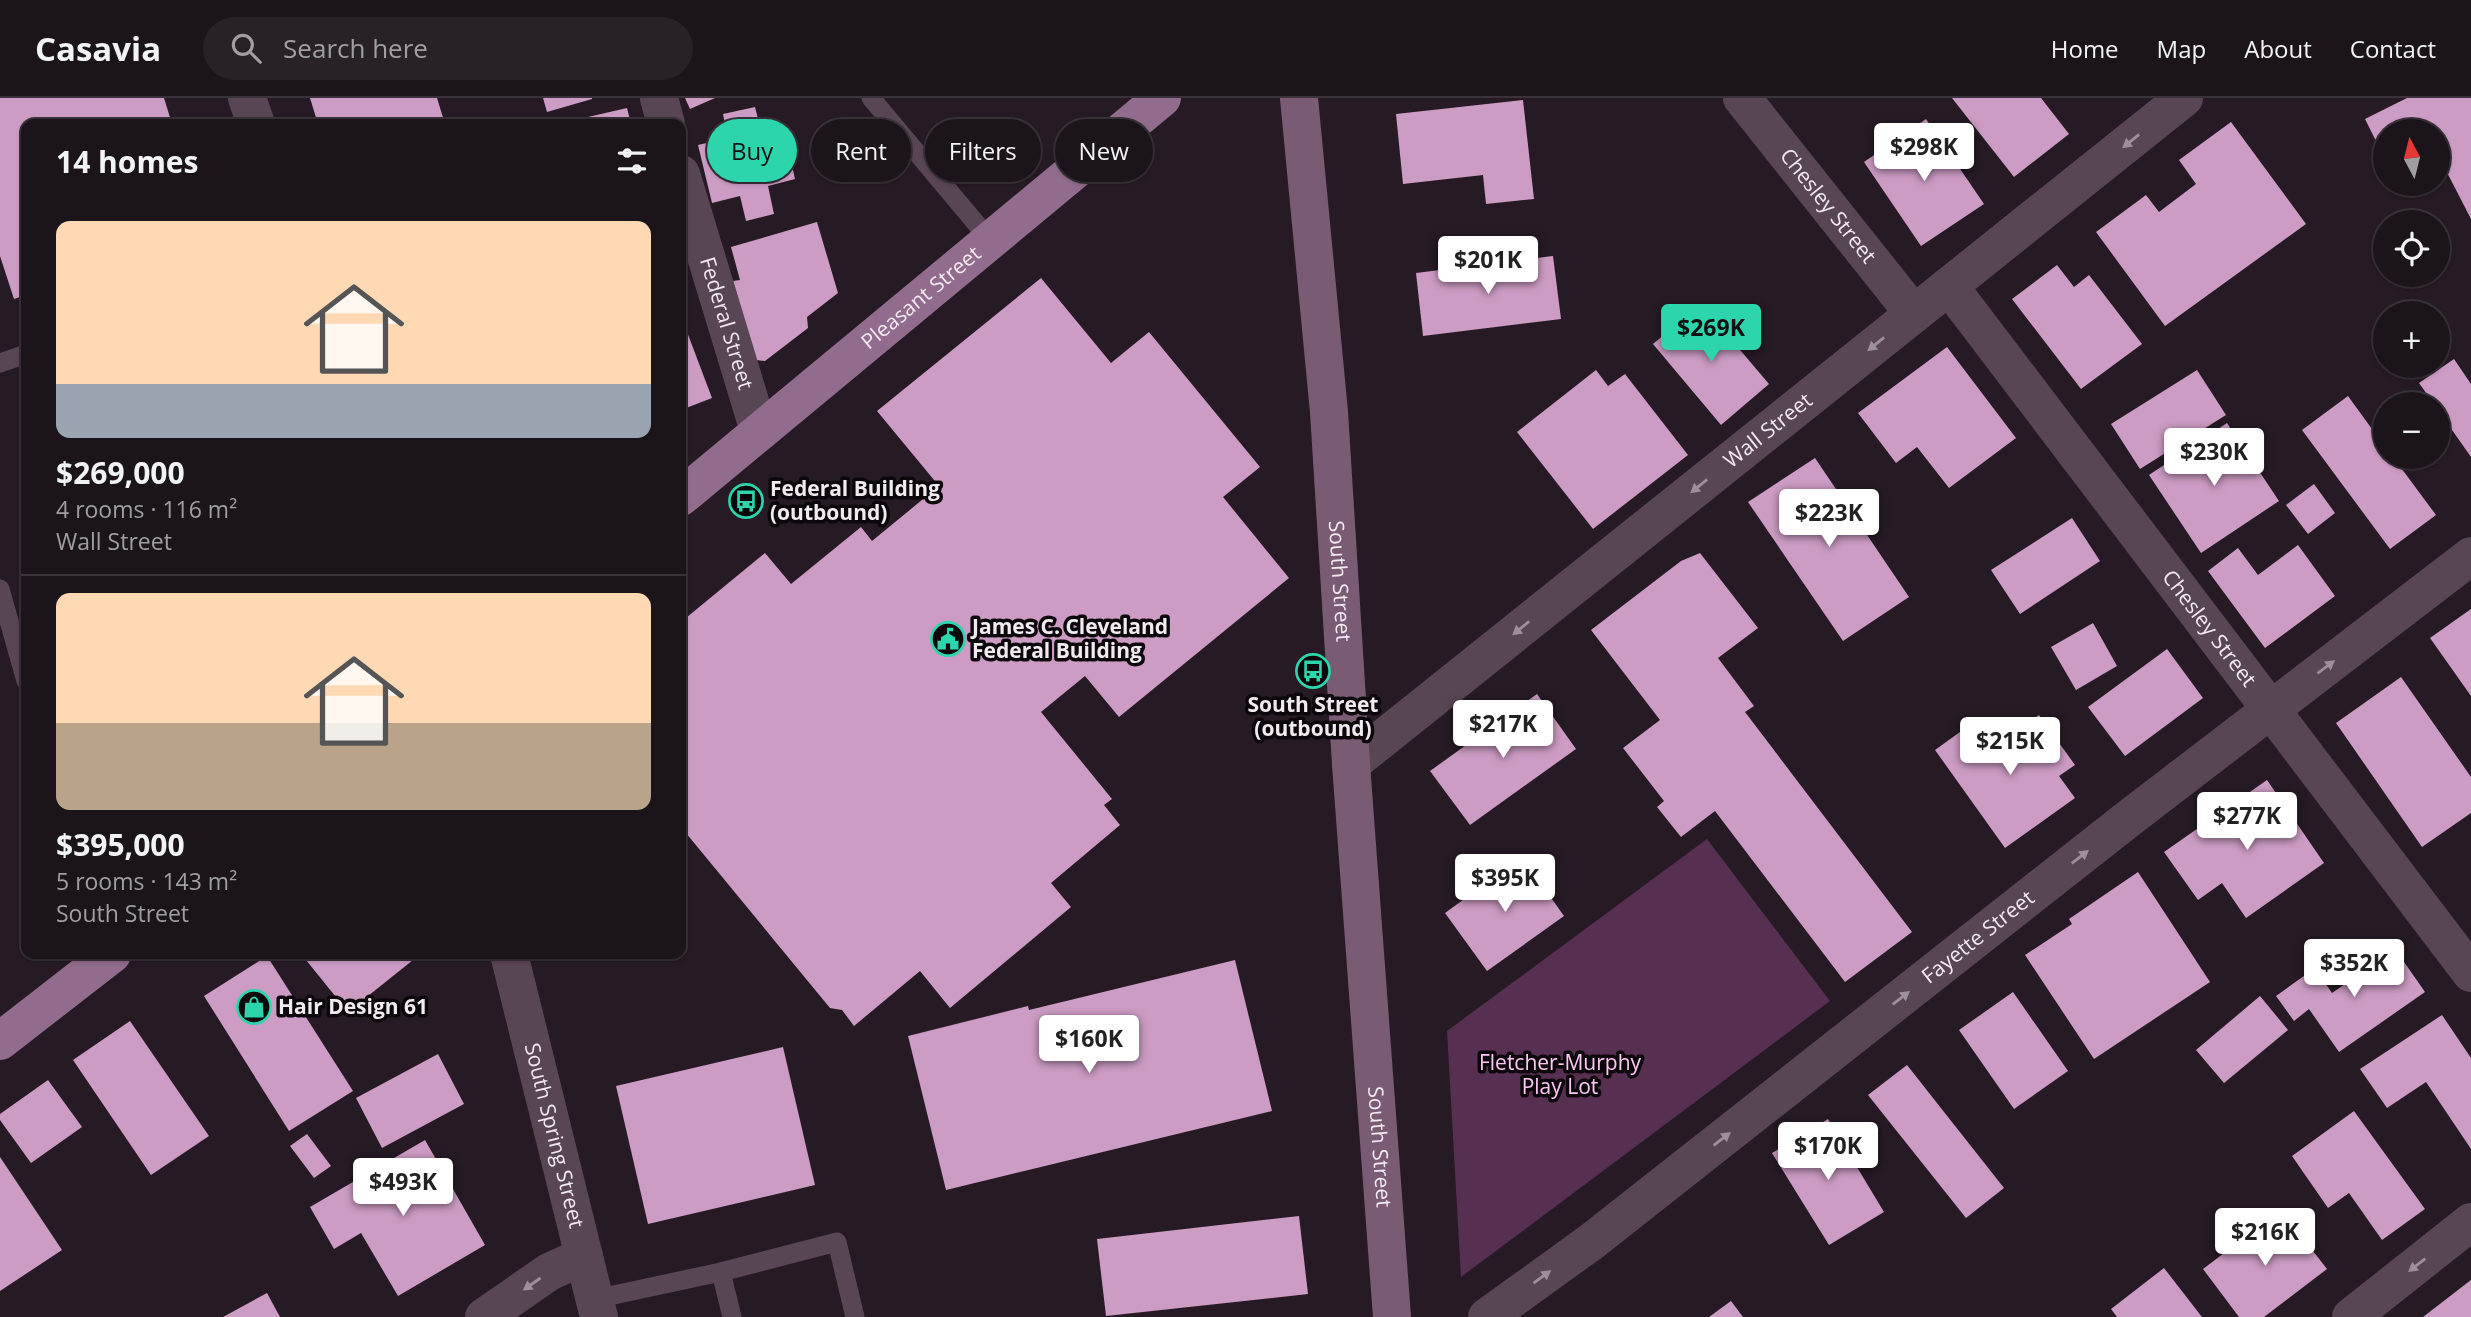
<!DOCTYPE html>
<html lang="en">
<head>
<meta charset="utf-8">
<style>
	:root { --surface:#1c141b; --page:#292128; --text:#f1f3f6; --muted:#a09ea3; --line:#3a333a; --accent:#2cd5ab }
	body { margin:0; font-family:"Open Sans",sans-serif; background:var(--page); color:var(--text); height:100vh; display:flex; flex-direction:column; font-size:26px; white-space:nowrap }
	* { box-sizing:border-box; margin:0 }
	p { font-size:23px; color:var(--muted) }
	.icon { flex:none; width:38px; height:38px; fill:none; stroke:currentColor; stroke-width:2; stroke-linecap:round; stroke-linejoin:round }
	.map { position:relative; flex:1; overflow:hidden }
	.panel { position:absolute; left:21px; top:21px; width:665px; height:840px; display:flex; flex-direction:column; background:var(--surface); border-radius:14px; box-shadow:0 2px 5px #0004,0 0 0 2px var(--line) }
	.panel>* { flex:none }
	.guide { position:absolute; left:707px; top:21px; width:665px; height:63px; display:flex; gap:14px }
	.needle { width:46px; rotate:353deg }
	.fabs { position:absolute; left:2373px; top:21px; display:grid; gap:14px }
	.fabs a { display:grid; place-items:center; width:77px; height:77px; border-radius:50%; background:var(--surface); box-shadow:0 2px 5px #0004,0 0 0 2px var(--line); font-size:35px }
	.price { position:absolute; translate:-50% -60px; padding:0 16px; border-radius:7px; background:#fff; color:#222; font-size:23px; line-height:46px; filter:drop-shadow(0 2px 4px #0008) }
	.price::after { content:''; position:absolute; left:50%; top:42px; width:21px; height:16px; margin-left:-10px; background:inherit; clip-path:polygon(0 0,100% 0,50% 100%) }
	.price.on { background:var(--accent); color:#111 }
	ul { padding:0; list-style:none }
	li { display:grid; align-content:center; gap:14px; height:371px; padding:0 35px }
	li+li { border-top:2px solid var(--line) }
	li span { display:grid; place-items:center; height:217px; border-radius:14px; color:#555 }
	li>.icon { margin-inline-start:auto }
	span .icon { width:126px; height:126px; fill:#fffc; stroke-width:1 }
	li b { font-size:30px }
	h2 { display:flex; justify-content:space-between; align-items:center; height:84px; padding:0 35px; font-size:30px }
	.tag { padding:0 24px; border-radius:32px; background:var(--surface); box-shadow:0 2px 5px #0004,0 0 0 2px var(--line); font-size:24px; line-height:63px }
	.tag.on { background:var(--accent); color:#111 }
	header { display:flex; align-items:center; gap:42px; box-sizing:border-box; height:98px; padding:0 35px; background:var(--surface); border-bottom:2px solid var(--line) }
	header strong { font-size:33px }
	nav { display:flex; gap:38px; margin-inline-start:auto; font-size:24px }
	.search { width:490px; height:63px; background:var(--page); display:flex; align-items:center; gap:18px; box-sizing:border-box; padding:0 24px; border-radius:38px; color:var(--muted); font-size:26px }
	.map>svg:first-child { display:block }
</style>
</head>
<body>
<header>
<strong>Casavia</strong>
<div class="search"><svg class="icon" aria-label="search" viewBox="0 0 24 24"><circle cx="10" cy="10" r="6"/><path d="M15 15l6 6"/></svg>Search here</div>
<nav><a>Home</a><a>Map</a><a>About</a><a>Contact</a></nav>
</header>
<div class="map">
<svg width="2471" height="1219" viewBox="0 0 2471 1219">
	<rect width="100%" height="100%" fill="#261a24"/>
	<!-- green -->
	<path fill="#573051" d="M 1707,741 L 1830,903 L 1461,1179 L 1447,933 Z"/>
	<!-- building -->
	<g fill="#cd9cc4">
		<path d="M 0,0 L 164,0 L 172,26 L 26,26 L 26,197 L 14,201 L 0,158 Z"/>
		<path d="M 310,0 L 437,0 L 445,26 L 318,26 Z"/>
		<path d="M 543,0 L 592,0 L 592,1 L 547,14 Z"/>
		<path d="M 685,0 L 715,0 L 690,11 Z"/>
		<path d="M 1952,0 L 2041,0 L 2069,36 L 2014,79 Z"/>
		<path d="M 2407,0 L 2471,0 L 2471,121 L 2438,57 L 2438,33 L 2385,33 L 2385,61 L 2365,21 Z"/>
		<path d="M 1523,2 L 1534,101 L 1486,106 L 1483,77 L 1403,86 L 1396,16 Z"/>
		<path d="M 755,9 L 759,25 L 726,32 L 723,16 Z"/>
		<path d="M 627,10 L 631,26 L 562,26 L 562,25 Z"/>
		<path d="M 1926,21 L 1984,106 L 1921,148 L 1864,64 Z"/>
		<path d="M 2231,24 L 2306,126 L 2165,228 L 2096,134 L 2146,97 L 2159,114 L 2196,86 L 2179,62 Z"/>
		<path d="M 783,27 L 795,81 L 768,88 L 774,116 L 746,123 L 740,98 L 712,105 L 698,47 Z"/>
		<path d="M 817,124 L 838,195 L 807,219 L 808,230 L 765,263 L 756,262 L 733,183 L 740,182 L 731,149 Z"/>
		<path d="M 1553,158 L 1561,221 L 1423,238 L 1416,175 Z"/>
		<path d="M 2057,167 L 2074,189 L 2089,177 L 2142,246 L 2081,291 L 2012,201 Z"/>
		<path d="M 1041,180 L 1111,265 L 1149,234 L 1260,369 L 1223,399 L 1289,480 L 1119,619 L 1085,578 L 1041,614 L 1112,701 L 1104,707 L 1120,727 L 1051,785 L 1071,809 L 950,910 L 920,873 L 854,928 L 842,912 L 830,910 L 681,729 L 681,565 L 684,562 L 681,558 L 681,524 L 765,455 L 791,486 L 861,429 L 872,443 L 939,388 L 877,313 Z"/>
		<path d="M 1701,206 L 1769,286 L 1721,327 L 1653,246 Z"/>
		<path d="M 681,218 L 712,300 L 681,312 Z"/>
		<path d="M 1947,249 L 2016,340 L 1949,390 L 1917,349 L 1896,365 L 1858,315 Z"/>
		<path d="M 2454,261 L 2471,286 L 2471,359 L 2438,312 L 2438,306 L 2434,306 L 2419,285 Z"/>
		<path d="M 1596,272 L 1608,288 L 1625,276 L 1688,357 L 1593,431 L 1517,334 Z"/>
		<path d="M 2197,272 L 2226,317 L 2140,371 L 2111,326 Z"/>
		<path d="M 2348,298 L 2385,349 L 2385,359 L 2393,359 L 2436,417 L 2390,451 L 2302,332 Z"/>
		<path d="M 2227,325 L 2279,403 L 2201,455 L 2149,377 Z"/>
		<path d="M 1815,360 L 1909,499 L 1843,543 L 1748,404 Z"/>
		<path d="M 2314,386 L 2335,415 L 2308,436 L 2286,407 Z"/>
		<path d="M 2072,420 L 2100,463 L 2020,516 L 1991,472 Z"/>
		<path d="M 2298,447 L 2335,498 L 2265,550 L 2208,473 L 2238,450 L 2258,477 Z"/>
		<path d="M 1700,455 L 1758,530 L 1718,560 L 1754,608 L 1745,614 L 1912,834 L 1845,884 L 1715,713 L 1681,739 L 1657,709 L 1664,703 L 1623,650 L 1660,622 L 1591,532 L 1681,463 Z"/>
		<path d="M 2471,511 L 2471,598 L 2430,540 Z"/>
		<path d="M 2093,525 L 2117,568 L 2076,592 L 2051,549 Z"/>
		<path d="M 2167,551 L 2203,600 L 2125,658 L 2088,609 Z"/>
		<path d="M 2401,579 L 2471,679 L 2471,715 L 2422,749 L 2336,625 Z"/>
		<path d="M 1537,596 L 1576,651 L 1470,727 L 1430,673 Z"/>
		<path d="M 2039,617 L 2075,667 L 2059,678 L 2075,700 L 2005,750 L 1935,652 L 1978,621 L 2010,666 L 2029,652 L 2016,633 Z"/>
		<path d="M 2267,682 L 2324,765 L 2246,820 L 2222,785 L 2198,802 L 2164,754 Z"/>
		<path d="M 1522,759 L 1564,818 L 1487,873 L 1445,815 Z"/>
		<path d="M 2138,774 L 2210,884 L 2094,961 L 2025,857 L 2072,826 L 2069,821 Z"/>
		<path d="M 2395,851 L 2425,894 L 2339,954 L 2309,911 L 2294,923 L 2276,898 L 2315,870 L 2332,895 Z"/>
		<path d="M 304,856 L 416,856 L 418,858 L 348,914 L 302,857 Z"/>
		<path d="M 267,858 L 353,993 L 289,1033 L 204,898 Z"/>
		<path d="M 1235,862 L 1272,1013 L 946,1092 L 908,938 L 1028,908 L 1029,912 Z"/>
		<path d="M 2013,894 L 2068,973 L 2014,1011 L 1959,932 Z"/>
		<path d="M 2260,898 L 2288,932 L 2224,985 L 2196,952 Z"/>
		<path d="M 2442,917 L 2471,960 L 2471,1051 L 2426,984 L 2387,1010 L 2360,971 Z"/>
		<path d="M 130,923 L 209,1038 L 151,1077 L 73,962 Z"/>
		<path d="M 783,949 L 815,1087 L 648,1126 L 616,988 Z"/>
		<path d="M 438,956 L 464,1006 L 382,1050 L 356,1000 Z"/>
		<path d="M 1907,967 L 2004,1090 L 1966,1120 L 1868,997 Z"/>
		<path d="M 48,982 L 82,1029 L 31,1065 L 0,1022 L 0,1016 Z"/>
		<path d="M 2354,1013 L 2425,1111 L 2382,1142 L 2349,1095 L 2328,1110 L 2292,1058 Z"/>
		<path d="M 1828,1021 L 1884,1114 L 1829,1147 L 1772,1055 Z"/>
		<path d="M 307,1036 L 331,1068 L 314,1080 L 290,1048 Z"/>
		<path d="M 425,1042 L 485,1147 L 398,1198 L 361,1135 L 334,1151 L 310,1109 Z"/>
		<path d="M 0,1059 L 62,1152 L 0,1193 Z"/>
		<path d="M 2281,1112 L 2327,1171 L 2264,1219 L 2239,1219 L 2203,1171 Z"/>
		<path d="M 1299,1118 L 1308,1196 L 1106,1218 L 1097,1141 Z"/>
		<path d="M 2164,1170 L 2202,1219 L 2117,1219 L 2111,1211 Z"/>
		<path d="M 2471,1182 L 2471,1219 L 2423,1219 Z"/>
		<path d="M 267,1195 L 280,1219 L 223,1219 Z"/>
		<path d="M 1731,1203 L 1743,1219 L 1709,1219 Z"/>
	</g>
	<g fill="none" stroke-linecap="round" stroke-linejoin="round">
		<!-- lane -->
		<g stroke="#594655" stroke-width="19">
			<path d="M 871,0 L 990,142"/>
			<path d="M 0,265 L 26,256"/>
			<path d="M 0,491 L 26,583"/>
			<path d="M 721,1174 L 732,1219"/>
			<path d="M 595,1201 L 721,1174 L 837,1144 L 855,1219"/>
		</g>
		<!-- street -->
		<g stroke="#594655" stroke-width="38">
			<path d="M 247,0 L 256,26"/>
			<path d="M 659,0 L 666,26"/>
			<path id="s1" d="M 1742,0 L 1914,216"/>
			<path id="s2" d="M 681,76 L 759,333"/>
			<path id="s3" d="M 1949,188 L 2471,875"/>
			<path id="s4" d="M 1351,666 L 2184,0"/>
			<path id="s5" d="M 509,856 L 599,1219"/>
			<path d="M 484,1219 L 549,1174 L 584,1158"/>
			<path id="s6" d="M 1487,1219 L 1591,1144 L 2128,721 L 2471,458"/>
			<path d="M 2351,1219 L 2471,1124"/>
		</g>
		<!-- secondary -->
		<path stroke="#795b74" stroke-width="38" id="s7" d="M 1299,0 L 1329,314 L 1351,666 L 1392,1219"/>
		<!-- primary -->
		<g stroke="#926c8c" stroke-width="38">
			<path id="s8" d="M 681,399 L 1162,0"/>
			<path d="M 0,943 L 112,856"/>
		</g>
	</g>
	<!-- one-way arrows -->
	<defs><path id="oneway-solid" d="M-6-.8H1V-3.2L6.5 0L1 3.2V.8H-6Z" transform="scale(1.75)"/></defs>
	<g fill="#9e909b">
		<use href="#oneway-solid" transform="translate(2131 43) rotate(141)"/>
		<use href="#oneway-solid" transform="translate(1876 246) rotate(141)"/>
		<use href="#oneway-solid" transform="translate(1699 388) rotate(141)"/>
		<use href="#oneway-solid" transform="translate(1521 530) rotate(141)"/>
		<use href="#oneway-solid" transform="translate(2326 569) rotate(-37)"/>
		<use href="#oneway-solid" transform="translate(2080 759) rotate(-38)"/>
		<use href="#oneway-solid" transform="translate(1901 900) rotate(-38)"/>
		<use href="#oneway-solid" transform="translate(1722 1041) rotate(-38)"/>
		<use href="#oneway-solid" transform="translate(2417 1167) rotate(142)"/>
		<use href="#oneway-solid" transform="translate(1542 1179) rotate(-36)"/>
		<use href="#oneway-solid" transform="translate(532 1186) rotate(145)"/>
	</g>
	<!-- icons -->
	<defs>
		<g id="bus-ring" transform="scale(1.75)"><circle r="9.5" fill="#0c070b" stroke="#2cd5ab" stroke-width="1.5"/><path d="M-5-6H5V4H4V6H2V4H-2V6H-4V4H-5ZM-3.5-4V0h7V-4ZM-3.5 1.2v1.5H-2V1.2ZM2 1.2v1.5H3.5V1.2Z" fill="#2cd5ab"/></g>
		<g id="civic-ring" transform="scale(1.75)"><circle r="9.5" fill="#0c070b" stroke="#2cd5ab" stroke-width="1.5"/><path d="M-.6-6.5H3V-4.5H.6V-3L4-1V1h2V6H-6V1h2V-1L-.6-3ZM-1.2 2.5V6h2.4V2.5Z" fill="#2cd5ab"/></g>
		<g id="shop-ring" transform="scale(1.75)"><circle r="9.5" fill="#0c070b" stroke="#2cd5ab" stroke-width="1.5"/><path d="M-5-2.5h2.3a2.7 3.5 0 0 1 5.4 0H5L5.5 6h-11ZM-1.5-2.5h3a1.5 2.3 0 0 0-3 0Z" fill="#2cd5ab"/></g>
	</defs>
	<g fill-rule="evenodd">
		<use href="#bus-ring" x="746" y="403"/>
		<use href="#civic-ring" x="948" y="541"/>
		<use href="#bus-ring" x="1313" y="573"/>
		<use href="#shop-ring" x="254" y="909"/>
	</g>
	<g text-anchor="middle" stroke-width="7" stroke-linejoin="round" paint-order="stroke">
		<!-- street labels -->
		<g font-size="21" fill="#f2eaf1" stroke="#0c070b">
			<text dy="7" stroke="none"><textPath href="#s1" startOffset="138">Chesley Street</textPath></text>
			<text dy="7" stroke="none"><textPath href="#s8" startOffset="312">Pleasant Street</textPath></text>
			<text dy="7" stroke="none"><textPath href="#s2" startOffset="156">Federal Street</textPath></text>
			<text dy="7" stroke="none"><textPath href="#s4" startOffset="534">Wall Street</textPath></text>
			<text dy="7" stroke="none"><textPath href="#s7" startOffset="485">South Street</textPath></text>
			<text dy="7" stroke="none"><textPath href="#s3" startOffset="430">Chesley Street</textPath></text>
			<text dy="7" stroke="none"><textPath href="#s6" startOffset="621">Fayette Street</textPath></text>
			<text dy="7" stroke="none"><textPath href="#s5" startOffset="187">South Spring Street</textPath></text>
			<text dy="7" stroke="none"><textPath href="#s7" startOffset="1052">South Street</textPath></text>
		</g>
		<!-- poi labels -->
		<g font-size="21" font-weight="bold" fill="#f2eaf1" stroke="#0c070b" text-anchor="start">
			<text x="770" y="398">Federal Building<tspan x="770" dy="24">(outbound)</tspan></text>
			<text x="972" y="536">James C. Cleveland<tspan x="972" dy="24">Federal Building</tspan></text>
			<text x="1313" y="614" text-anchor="middle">South Street<tspan x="1313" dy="24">(outbound)</tspan></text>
			<text x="278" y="916">Hair Design 61</text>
		</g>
		<!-- park labels -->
		<g font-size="21" fill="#fec6f4" stroke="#0c070b">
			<text x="1560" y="972">Fletcher-Murphy<tspan x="1560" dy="24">Play Lot</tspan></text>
		</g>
	</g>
</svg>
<div class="fabs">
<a><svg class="needle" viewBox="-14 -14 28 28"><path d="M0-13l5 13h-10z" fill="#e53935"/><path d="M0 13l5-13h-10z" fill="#a09ea3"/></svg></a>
<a><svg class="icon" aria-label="locate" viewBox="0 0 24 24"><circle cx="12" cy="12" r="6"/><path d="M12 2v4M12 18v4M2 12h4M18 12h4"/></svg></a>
<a>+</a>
<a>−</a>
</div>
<b class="price" style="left:1924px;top:85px">$298K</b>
<b class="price" style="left:1488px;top:198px">$201K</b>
<b class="price on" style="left:1711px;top:266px">$269K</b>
<b class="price" style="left:2214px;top:390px">$230K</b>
<b class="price" style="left:1829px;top:451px">$223K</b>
<b class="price" style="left:1503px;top:662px">$217K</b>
<b class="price" style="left:2010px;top:679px">$215K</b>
<b class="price" style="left:2247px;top:754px">$277K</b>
<b class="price" style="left:1505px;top:816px">$395K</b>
<b class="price" style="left:2354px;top:901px">$352K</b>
<b class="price" style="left:1089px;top:977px">$160K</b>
<b class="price" style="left:1828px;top:1084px">$170K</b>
<b class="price" style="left:403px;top:1120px">$493K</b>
<b class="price" style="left:2265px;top:1170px">$216K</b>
<div class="guide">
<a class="tag on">Buy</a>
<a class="tag">Rent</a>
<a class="tag">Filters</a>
<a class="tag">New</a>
</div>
<section class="panel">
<h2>14 homes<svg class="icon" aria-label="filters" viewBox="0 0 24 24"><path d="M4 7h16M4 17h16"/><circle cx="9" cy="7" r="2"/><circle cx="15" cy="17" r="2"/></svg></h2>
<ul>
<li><span style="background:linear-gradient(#ffd9b3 75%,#9aa5b1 0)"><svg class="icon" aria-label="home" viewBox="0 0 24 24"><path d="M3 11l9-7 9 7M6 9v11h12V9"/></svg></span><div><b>$269,000</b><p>4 rooms · 116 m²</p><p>Wall Street</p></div></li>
<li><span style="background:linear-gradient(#ffd9b3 60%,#b9a48a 0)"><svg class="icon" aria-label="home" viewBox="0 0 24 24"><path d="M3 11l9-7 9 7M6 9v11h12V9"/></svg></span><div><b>$395,000</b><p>5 rooms · 143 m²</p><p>South Street</p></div></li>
</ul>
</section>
</div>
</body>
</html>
